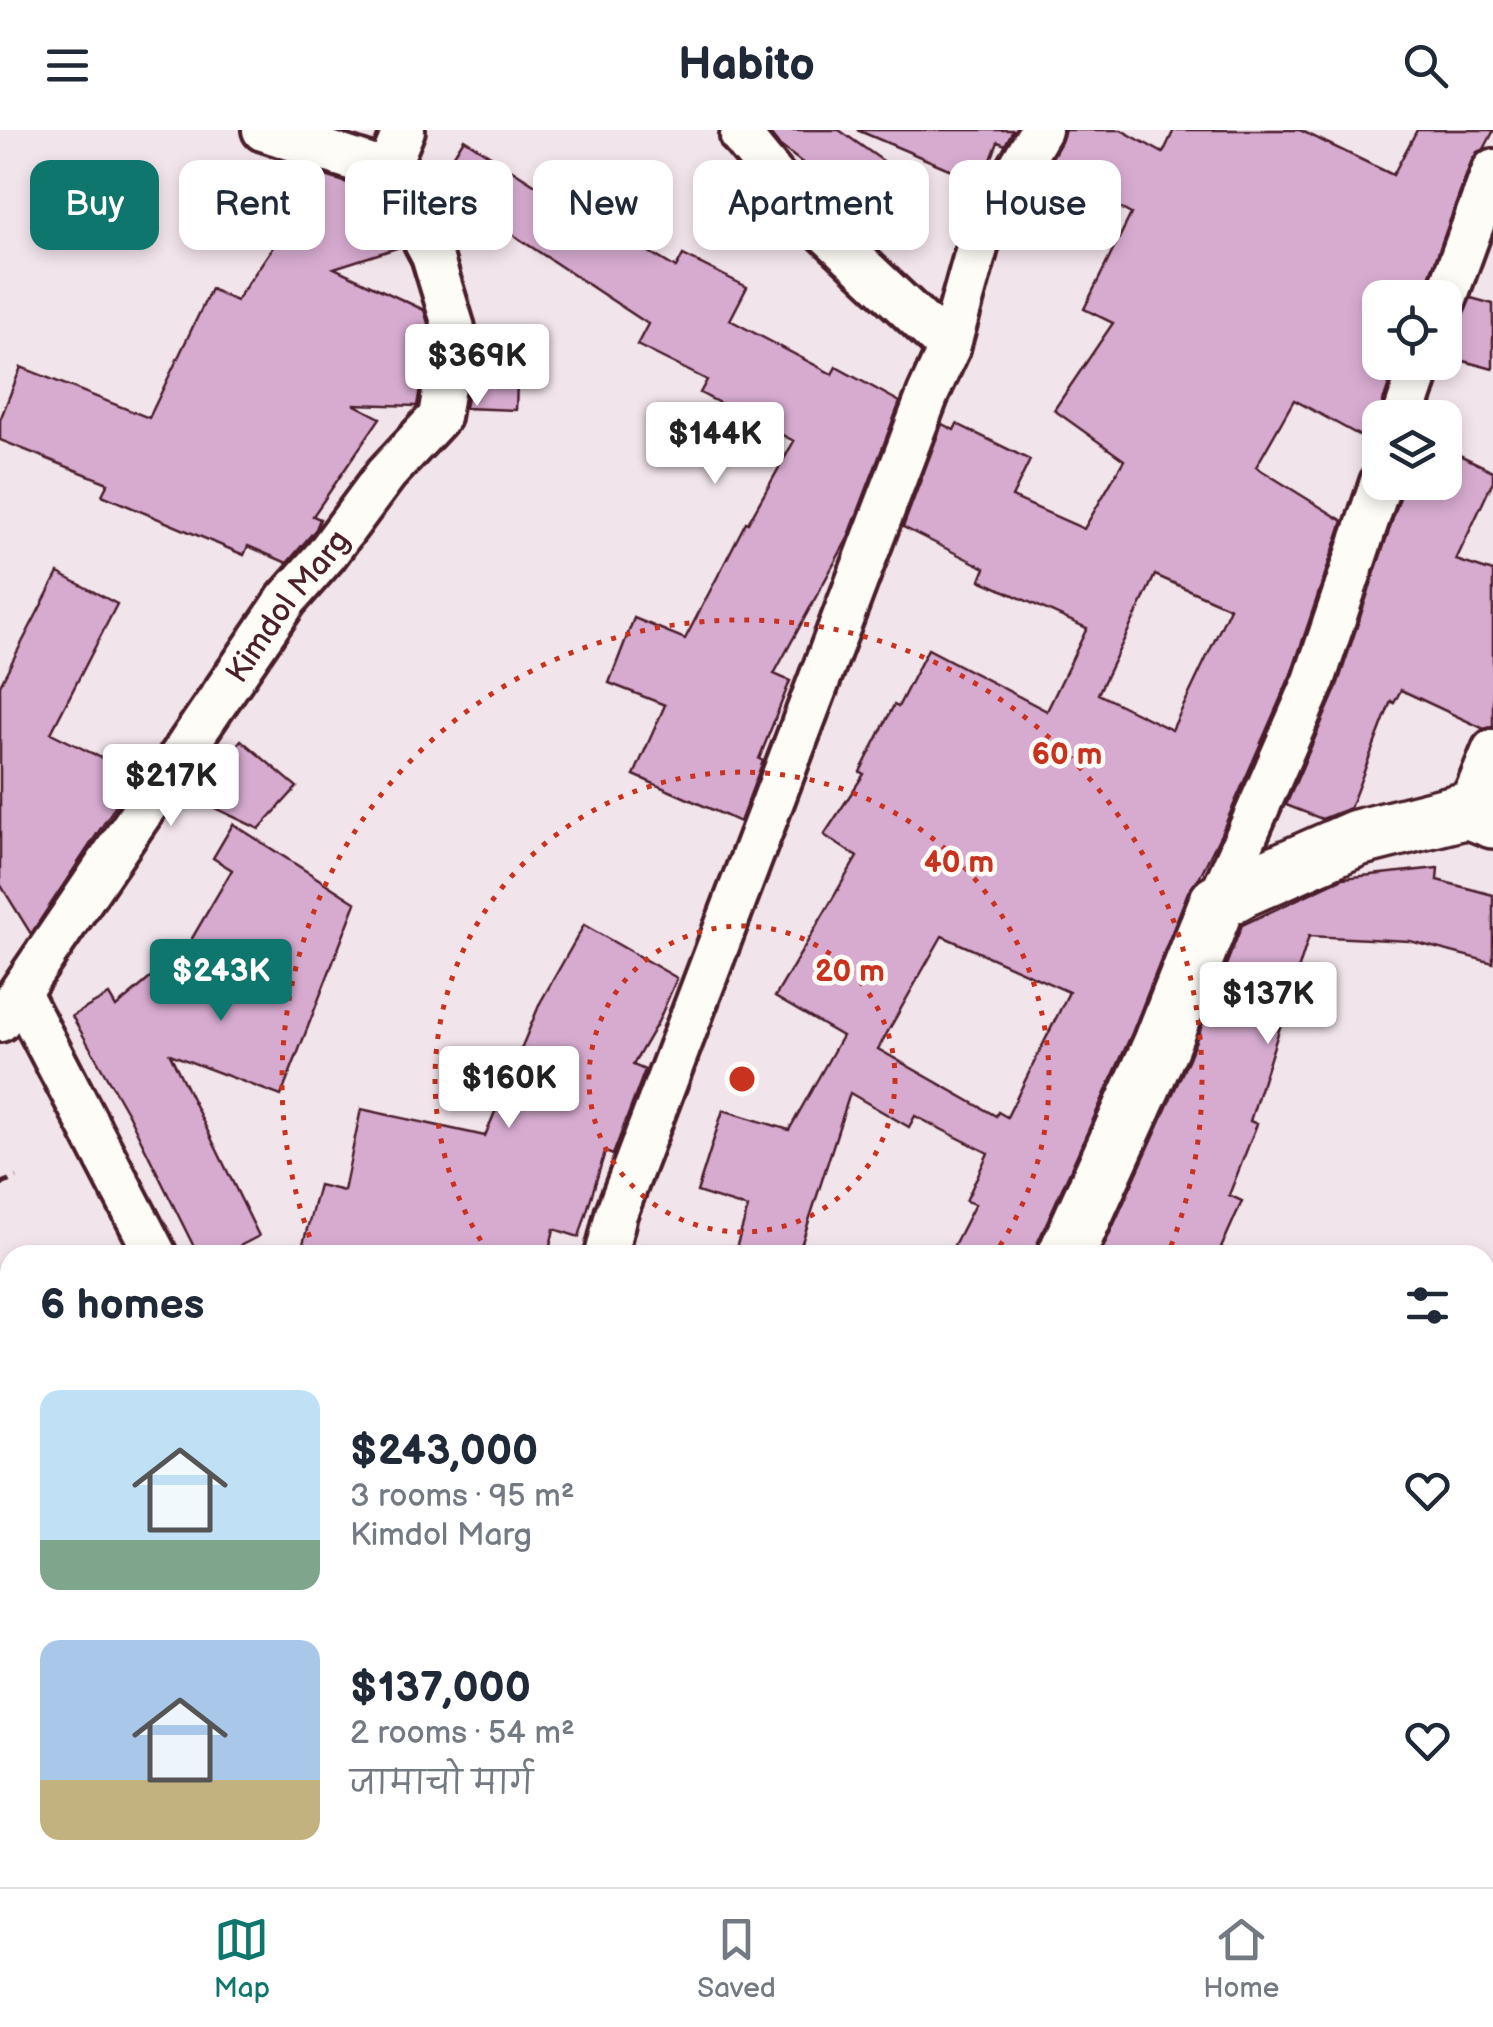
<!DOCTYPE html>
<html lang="en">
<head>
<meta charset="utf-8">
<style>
	:root { --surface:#fff; --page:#f2f2f3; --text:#1f2937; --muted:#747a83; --line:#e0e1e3; --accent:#0f766e }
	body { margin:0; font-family:"Balsamiq Sans","Playpen Sans Deva",sans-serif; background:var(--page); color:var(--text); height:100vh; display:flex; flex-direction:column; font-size:38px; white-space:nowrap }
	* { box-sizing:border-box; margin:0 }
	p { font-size:32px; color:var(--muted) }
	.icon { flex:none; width:55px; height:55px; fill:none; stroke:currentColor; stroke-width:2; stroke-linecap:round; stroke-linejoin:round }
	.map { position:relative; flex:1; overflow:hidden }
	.side { position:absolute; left:0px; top:1115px; width:1495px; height:642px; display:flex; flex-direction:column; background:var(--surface); border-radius:30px 30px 0 0; box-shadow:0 5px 15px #0003 }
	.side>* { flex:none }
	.hud { position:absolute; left:30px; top:30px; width:1435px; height:90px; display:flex; gap:20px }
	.buttons { position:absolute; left:1362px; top:150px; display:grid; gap:20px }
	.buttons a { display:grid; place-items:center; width:100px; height:100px; border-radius:20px; background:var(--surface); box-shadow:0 5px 15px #0003; font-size:50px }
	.price { position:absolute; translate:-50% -85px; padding:0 22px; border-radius:10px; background:#fff; color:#222; font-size:32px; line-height:65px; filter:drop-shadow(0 2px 5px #0008) }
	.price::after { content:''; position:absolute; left:50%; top:60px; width:30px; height:22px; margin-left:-15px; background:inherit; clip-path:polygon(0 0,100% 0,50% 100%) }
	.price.on { background:var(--accent); color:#fff }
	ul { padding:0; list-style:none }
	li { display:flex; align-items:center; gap:30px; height:250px; padding:0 40px }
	li span { display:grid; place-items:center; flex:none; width:280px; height:200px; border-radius:20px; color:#555 }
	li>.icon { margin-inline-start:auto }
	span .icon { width:120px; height:120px; fill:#fffc; stroke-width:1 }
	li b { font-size:42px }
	h2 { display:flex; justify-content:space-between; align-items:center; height:120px; padding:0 40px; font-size:42px }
	.tag { padding:0 35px; border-radius:20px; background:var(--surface); box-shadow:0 5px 15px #0003; font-size:35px; line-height:90px }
	.tag.on { background:var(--accent); color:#fff }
	header { display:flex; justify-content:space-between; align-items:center; height:130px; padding:0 40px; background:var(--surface); font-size:45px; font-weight:800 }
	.tab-bar { display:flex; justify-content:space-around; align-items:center; height:140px; border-top:2px solid var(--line); background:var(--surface); font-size:28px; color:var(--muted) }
	.tab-bar a { display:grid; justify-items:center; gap:5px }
	.tab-bar .on { color:var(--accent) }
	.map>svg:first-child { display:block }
</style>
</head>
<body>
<header><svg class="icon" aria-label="menu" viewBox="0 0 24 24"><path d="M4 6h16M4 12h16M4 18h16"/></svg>Habito<svg class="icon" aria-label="search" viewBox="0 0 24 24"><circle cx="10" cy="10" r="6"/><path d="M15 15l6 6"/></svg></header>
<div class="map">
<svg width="1493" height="1757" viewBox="0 0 1493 1757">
	<rect width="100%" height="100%" fill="#f2e4eb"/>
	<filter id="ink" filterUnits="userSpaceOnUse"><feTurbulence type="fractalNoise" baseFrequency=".01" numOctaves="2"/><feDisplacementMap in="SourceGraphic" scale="20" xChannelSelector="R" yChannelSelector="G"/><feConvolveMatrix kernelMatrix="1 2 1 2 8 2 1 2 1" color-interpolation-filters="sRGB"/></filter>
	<g filter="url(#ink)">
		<!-- built -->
		<path fill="#ead3e3" d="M 487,1748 L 727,1748 L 729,1757 L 492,1757 Z"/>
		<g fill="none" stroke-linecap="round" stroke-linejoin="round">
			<!-- canal -->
			<g stroke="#7bcbd6" stroke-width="52">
				<path d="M 1485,1596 L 1493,1596"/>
				<path d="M 794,1757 L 830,1748"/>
			</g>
		</g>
		<!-- building -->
		<g fill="#d7abd0" stroke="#4a1f2b" stroke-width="2.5" fill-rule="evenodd">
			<path d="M 767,0 L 839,0 L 906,47 L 865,106 L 829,73 L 838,60 L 779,15 Z"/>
			<path d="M 857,0 L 1013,0 L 1005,15 L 998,12 L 982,53 Z"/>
			<path d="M 1065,0 L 1121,0 L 1163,23 L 1174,0 L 1300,0 L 1393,45 L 1417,0 L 1493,0 L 1493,2 L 1484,19 L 1477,22 L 1471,32 L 1422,168 L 1380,168 L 1380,232 L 1397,232 L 1380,280 L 1380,304 L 1375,314 L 1294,270 L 1256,337 L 1343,391 L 1292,542 L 1221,704 L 1199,748 L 1188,762 L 1132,903 L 1038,1112 L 1035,1125 L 949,1125 L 975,1074 L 966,1071 L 988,1023 L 915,986 L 909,997 L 850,963 L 798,1125 L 734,1125 L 748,1078 L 697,1062 L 723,980 L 789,1000 L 842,906 L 775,867 L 857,727 L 824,705 L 864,644 L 860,642 L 894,575 L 898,577 L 928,519 L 1047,581 L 1087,498 L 980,450 L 985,438 L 903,397 L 942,294 L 954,300 L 957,294 L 1030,330 L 1012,367 L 1084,399 L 1124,330 L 1054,280 L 1113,193 L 1084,179 L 1131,84 L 1046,38 L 1061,12 ZM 1155,445 L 1230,478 L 1172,600 L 1098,564 ZM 942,806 L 1069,862 L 1007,987 L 998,982 L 996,986 L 878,919 Z"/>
			<path d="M 464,9 L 581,84 L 582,82 L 676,138 L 683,125 L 747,157 L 730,190 L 832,244 L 836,237 L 900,272 L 848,408 L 774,544 L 790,551 L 759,629 L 763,631 L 740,692 L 634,645 L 665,575 L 609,553 L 634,488 L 685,509 L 746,392 L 748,393 L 794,311 L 700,263 L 707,250 L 637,215 L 648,194 L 436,54 Z"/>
			<path d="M 313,42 L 351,54 L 373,66 L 400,117 L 334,138 L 424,180 L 430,200 L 417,276 L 353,274 L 380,288 L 313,386 L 320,389 L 316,399 L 287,433 L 248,416 L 244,425 L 102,365 L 108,353 L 0,310 L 0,290 L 21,237 L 149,288 L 211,159 L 236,171 L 299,79 L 294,76 Z"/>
			<path d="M 1471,168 L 1493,174 L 1493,239 L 1445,226 L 1445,194 L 1461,188 Z"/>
			<path d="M 477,205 L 518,224 L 516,280 L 465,278 Z"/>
			<path d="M 1445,318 L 1493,341 L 1493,351 L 1456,430 L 1493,442 L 1493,597 L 1484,599 L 1401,560 L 1394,573 L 1391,571 L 1350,678 L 1322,689 L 1286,675 L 1336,559 L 1405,352 L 1445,352 Z"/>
			<path d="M 58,443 L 117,474 L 51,603 L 136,645 L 31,804 L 0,754 L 0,555 Z"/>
			<path d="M 241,610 L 297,657 L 259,699 L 194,668 Z"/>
			<path d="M 233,694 L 356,773 L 281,966 L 170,924 L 259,1106 L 222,1125 L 198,1125 L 128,984 L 72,886 L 109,865 L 116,877 L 187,817 L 232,740 L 213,728 Z"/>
			<path d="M 1438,738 L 1437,750 L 1493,765 L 1493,833 L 1410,811 L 1309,806 L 1250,991 L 1257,994 L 1229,1065 L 1242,1071 L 1218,1125 L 1100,1125 L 1189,928 L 1242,795 L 1343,748 Z"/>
			<path d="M 584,795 L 677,848 L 658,892 L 633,935 L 645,940 L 613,1025 L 605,1022 L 579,1107 L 554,1099 L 548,1125 L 300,1125 L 319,1055 L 344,1061 L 361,979 L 485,1006 L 540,873 Z"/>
		</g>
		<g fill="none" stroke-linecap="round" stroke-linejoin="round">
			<!-- lane casing -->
			<g stroke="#4a1f2b" stroke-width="28">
				<g id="lane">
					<path d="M 0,1367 L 10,1361"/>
					<path d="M 107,1757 L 120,1748"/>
				</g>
			</g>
			<!-- street casing -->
			<g stroke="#4a1f2b" stroke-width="48">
				<g id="street">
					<path d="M 263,0 L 387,41 L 404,0"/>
					<path d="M 742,0 L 741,6 L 800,78 L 949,218 L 982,100 L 1041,0"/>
					<path d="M 1445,171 L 1493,40"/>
					<path d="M 1403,288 L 1422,232"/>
					<path d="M 1468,680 L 1493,620"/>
					<path d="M 1217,773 L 1314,551 L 1381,352"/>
					<path d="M 20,863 L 156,1125"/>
					<path id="s1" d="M 0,891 L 287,469 L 326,425 L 386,344 L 439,287 L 454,198 L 432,126 L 387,41"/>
					<path d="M 606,1125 L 616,1084 L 928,264 L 949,218"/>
					<path d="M 1485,1446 L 1493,1444"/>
					<path d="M 0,1735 L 13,1757"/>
					<path d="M 489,1748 L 494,1757"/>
				</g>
			</g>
			<!-- secondary casing -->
			<g stroke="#4a1f2b" stroke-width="62">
				<g id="secondary">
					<path d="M 1066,1125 L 1161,915 L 1217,773 L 1244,758 L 1357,708 L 1468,680 L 1493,690"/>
					<path d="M 885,1757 L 888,1748"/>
				</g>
			</g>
			<!-- highway casing -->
			<g stroke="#4a1f2b" stroke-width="62">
				<g id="highway">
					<path d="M 0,1257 L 10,1276"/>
					<path d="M 242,1748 L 246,1757"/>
				</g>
			</g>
			<!-- path -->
			<path stroke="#4a1f2b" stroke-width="6" stroke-dasharray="10 8" stroke-linecap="butt" d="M 0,1054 L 17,1047"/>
			<!-- lane -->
			<use href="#lane" stroke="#fdfcf7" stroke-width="20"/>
			<!-- street -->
			<use href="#street" stroke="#fdfcf7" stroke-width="40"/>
			<!-- secondary -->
			<use href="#secondary" stroke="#fdfcf7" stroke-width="55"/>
			<!-- highway -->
			<use href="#highway" stroke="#f6e381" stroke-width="55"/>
		</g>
	</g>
	<!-- distance rings -->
	<g fill="none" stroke="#c8321e" stroke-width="5" stroke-dasharray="5 10">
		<circle cx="742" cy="949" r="153"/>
		<path d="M489 1123A307 307 0 1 1 995 1123"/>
		<path d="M315 1121A460 460 0 1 1 1169 1121"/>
	</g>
	<g text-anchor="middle" stroke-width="9" stroke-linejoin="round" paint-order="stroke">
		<!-- street labels -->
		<g font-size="32" fill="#4a1f2b" stroke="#fdfcf7">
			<text dy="11" stroke="none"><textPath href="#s1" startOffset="505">Kimdol Marg</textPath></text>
		</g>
	</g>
	<circle cx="742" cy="949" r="15" fill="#c8321e" stroke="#fdfcf7" stroke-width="5"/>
	<g font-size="30" text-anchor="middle" font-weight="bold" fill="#c8321e" stroke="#fdfcf7" stroke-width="9" stroke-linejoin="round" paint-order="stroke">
		<text x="1067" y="634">60 m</text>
		<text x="959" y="742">40 m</text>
		<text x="850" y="851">20 m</text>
	</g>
</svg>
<div class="buttons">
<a><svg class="icon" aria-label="locate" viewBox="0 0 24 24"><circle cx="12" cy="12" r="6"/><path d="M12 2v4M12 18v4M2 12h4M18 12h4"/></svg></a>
<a><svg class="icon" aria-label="layers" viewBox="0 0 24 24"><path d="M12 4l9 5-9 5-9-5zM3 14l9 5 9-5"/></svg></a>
</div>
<b class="price" style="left:477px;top:279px">$369K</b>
<b class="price" style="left:715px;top:357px">$144K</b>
<b class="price" style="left:171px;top:699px">$217K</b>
<b class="price on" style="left:221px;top:894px">$243K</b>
<b class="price" style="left:1268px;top:917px">$137K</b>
<b class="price" style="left:509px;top:1001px">$160K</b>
<div class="hud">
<a class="tag on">Buy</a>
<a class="tag">Rent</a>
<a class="tag">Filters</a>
<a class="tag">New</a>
<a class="tag">Apartment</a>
<a class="tag">House</a>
</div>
<section class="side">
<h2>6 homes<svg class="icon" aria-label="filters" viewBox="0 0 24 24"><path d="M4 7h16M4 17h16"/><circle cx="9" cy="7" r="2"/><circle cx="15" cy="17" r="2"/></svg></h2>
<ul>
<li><span style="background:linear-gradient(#bfe0f5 75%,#7fa58c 0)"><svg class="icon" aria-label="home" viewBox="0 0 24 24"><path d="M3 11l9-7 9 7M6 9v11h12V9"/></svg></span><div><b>$243,000</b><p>3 rooms · 95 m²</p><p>Kimdol Marg</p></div><svg class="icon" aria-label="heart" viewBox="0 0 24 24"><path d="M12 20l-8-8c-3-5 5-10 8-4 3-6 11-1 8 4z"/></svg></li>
<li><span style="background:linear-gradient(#a9c7e8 70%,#c2b280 0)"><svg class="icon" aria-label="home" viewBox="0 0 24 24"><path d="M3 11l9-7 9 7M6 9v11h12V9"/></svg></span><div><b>$137,000</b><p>2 rooms · 54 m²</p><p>जामाचो मार्ग</p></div><svg class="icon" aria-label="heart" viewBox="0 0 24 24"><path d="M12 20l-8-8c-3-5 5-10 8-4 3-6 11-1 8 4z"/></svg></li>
</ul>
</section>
</div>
<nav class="tab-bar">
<a class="on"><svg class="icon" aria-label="map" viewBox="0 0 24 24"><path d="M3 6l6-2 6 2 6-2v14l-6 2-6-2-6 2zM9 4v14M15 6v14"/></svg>Map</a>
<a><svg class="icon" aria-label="saved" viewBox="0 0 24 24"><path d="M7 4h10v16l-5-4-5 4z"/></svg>Saved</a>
<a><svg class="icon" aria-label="home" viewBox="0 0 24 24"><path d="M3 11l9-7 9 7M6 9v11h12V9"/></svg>Home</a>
</nav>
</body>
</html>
